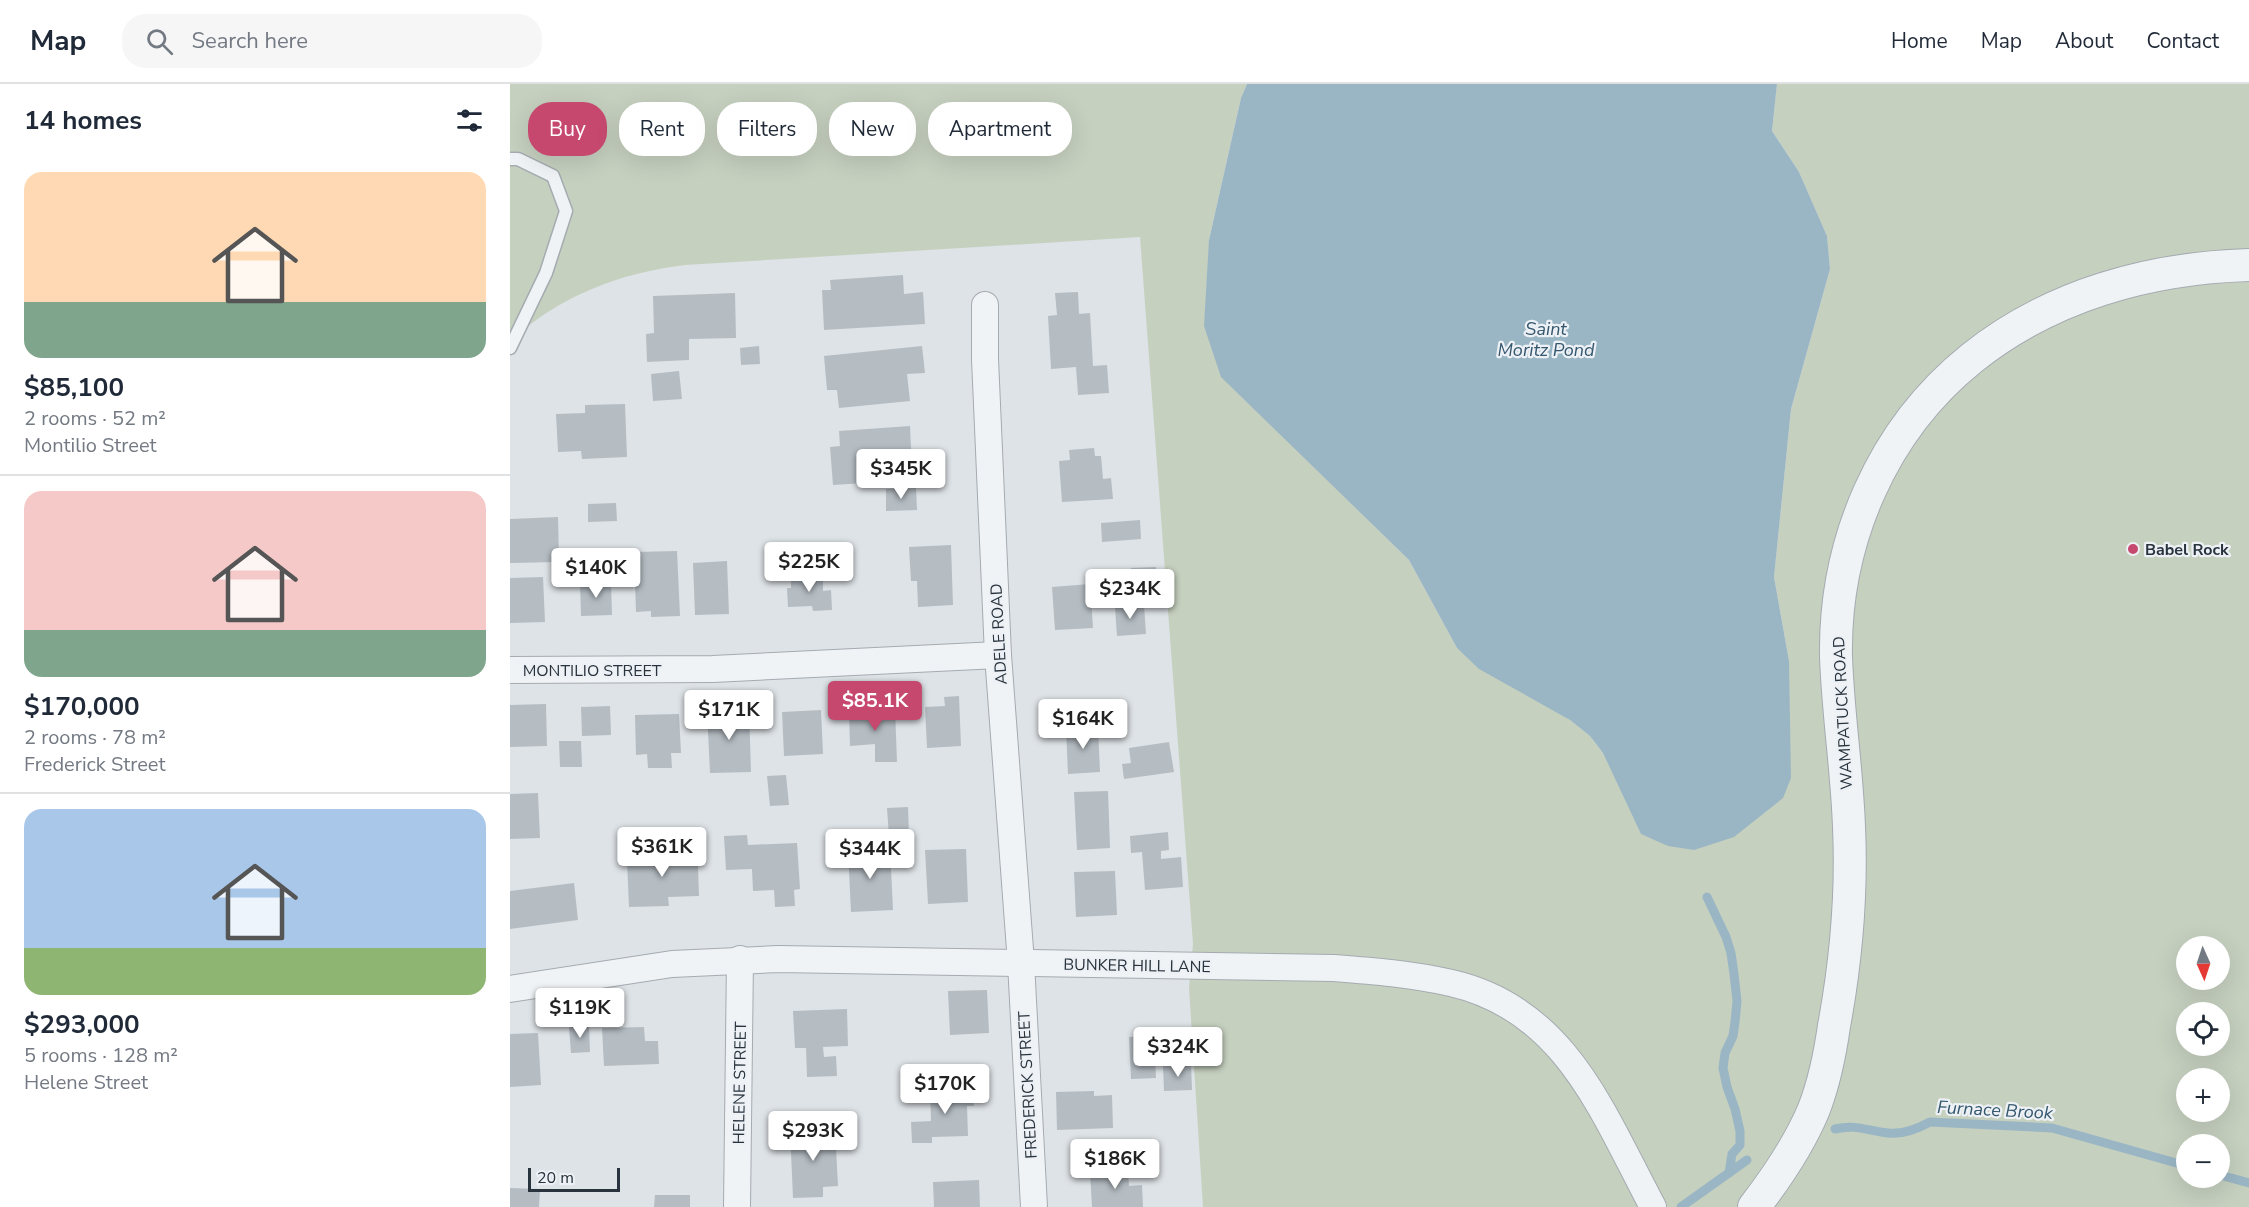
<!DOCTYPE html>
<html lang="en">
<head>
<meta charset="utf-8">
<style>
	:root { --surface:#fff; --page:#f6f6f7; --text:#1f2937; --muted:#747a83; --line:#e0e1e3; --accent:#c6486e }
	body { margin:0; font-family:"Nunito Sans",sans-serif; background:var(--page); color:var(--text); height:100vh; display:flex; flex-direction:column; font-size:22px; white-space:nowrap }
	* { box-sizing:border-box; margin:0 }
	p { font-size:20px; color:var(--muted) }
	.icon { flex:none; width:33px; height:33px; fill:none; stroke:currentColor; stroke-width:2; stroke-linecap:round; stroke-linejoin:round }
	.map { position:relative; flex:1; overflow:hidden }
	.details { display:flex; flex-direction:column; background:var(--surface); width:510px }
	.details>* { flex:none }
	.guide { position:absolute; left:18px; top:18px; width:570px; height:54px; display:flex; gap:12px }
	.needle { width:39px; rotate:177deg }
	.fabs { position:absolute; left:1666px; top:852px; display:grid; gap:12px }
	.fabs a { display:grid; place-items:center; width:54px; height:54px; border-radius:50%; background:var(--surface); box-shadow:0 6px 24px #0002; font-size:30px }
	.scale { position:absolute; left:18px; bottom:15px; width:92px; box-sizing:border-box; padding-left:6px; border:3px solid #28333d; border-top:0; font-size:16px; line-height:21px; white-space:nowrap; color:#28333d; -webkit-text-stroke:4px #edf1f5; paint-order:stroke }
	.price { position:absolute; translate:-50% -51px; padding:0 14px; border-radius:6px; background:#fff; color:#222; font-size:20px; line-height:39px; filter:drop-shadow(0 2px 3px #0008) }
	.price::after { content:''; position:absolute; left:50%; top:36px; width:18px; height:14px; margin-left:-9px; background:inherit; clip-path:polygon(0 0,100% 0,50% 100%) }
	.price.selected { background:var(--accent); color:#fff }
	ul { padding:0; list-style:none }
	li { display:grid; align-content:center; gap:12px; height:318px; padding:0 24px }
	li+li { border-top:2px solid var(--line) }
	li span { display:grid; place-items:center; height:186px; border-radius:18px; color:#555 }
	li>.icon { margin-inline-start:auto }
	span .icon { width:108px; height:108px; fill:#fffc; stroke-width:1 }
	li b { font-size:26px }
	h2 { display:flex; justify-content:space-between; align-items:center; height:72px; padding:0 24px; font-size:26px }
	.tag { padding:0 21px; border-radius:24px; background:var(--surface); box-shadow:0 6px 24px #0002; font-size:21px; line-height:54px }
	.tag.selected { background:var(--accent); color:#fff }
	header { display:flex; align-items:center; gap:36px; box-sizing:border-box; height:84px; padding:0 30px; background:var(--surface); border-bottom:2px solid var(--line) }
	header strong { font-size:28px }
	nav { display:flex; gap:33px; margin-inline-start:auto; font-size:21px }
	.search { width:420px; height:54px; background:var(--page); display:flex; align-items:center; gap:15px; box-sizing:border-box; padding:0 21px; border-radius:24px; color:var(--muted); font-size:22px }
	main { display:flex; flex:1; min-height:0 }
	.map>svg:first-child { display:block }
</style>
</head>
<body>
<header>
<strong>Map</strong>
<div class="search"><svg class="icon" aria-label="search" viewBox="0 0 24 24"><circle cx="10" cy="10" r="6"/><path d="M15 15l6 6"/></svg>Search here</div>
<nav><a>Home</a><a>Map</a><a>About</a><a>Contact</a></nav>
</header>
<main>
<section class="details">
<h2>14 homes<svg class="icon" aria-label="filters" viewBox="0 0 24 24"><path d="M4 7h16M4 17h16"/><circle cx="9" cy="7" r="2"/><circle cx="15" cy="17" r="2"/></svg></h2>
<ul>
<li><span style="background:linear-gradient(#ffd9b3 70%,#7fa58c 0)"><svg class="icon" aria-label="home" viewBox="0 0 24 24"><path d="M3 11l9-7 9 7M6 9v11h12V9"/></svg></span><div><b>$85,100</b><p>2 rooms · 52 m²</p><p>Montilio Street</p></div></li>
<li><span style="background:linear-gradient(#f6c9c9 75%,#7fa58c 0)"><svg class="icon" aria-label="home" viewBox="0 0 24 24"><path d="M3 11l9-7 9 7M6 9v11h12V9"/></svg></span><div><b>$170,000</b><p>2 rooms · 78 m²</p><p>Frederick Street</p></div></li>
<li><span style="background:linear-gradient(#a9c7e8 75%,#8fb573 0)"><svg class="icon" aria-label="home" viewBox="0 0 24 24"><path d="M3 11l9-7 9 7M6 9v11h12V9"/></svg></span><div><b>$293,000</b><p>5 rooms · 128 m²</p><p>Helene Street</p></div></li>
</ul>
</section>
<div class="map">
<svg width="1739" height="1123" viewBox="0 0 1739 1123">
	<rect width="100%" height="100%" fill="#dee3e7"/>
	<!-- green -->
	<path fill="#c6d0bf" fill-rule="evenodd" d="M 0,0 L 737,0 L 731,14 L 699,156 L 711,292 L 899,476 L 947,564 L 1060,636 L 1080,652 L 1093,669 L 1279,577 L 1264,493 L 1281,325 L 1320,185 L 1317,152 L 1289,88 L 1262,47 L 1267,0 L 1739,0 L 1739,1123 L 693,1123 L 679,904 L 683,860 L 630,153 L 175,181 C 109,189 50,212 0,257 ZM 1677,862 L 1710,862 L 1710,896 L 1677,896 ZM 1677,928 L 1710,928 L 1710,962 L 1677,962 ZM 1677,994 L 1710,994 L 1710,1028 L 1677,1028 ZM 1677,1060 L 1710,1060 L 1710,1094 L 1677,1094 Z"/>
	<!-- water -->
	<path fill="#9ab6c5" d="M 737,0 L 1267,0 L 1262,47 L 1289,88 L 1317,152 L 1320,185 L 1281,325 L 1264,493 L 1279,577 L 1281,694 L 1273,714 L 1224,753 L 1184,766 L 1158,762 L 1131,750 L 1093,669 L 1080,652 L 1060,636 L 969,585 L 947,564 L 899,476 L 711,293 L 694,242 L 699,156 L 731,14 Z"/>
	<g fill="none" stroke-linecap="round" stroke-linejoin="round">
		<!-- stream -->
		<g stroke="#9ab6c5" stroke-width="9">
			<path d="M 1197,813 L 1216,853 L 1221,869 L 1224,890 L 1227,917 L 1225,938 L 1223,952 L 1215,969 L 1213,984 L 1217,1003 L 1225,1025 L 1230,1047 L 1230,1061 L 1222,1070 L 1219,1089"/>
			<path d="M 1325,1045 C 1347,1040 1357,1047 1378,1049 C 1393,1051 1407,1045 1420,1038 L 1542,1044 L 1677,1082"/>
			<path d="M 1710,1091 L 1739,1099"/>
			<path d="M 1171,1123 L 1237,1076"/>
		</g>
	</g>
	<!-- building -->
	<g fill="#b5bdc3">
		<path d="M 393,191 L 394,210 L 413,208 L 415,240 L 314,246 L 312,206 L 321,206 L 320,196 Z"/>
		<path d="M 568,208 L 569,230 L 580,229 L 583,282 L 597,281 L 599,309 L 568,311 L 566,283 L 541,285 L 538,232 L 547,231 L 545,209 Z"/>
		<path d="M 225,209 L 226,254 L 179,255 L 179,276 L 137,278 L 136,250 L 144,249 L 143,212 Z"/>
		<path d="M 249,262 L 250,280 L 231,281 L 230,264 Z"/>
		<path d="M 412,262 L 415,289 L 397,290 L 400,317 L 329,324 L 327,306 L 317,306 L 314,272 Z"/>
		<path d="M 169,287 L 172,315 L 143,317 L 141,290 Z"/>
		<path d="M 115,320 L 117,373 L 72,375 L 71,367 L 48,368 L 46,330 L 75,329 L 75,321 Z"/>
		<path d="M 400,342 L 401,366 L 415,365 L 417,395 L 323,401 L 320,363 L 330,362 L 329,347 Z"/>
		<path d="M 584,364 L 585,372 L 591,372 L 593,395 L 601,394 L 603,415 L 552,418 L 549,377 L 560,376 L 559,366 Z"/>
		<path d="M 406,404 L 407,426 L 376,427 L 376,405 Z"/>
		<path d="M 106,419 L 107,437 L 78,438 L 78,420 Z"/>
		<path d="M 48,433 L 49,478 L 0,479 L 0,435 Z"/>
		<path d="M 630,436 L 631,455 L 592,458 L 591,439 Z"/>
		<path d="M 441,461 L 443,521 L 408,523 L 407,497 L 401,497 L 399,463 Z"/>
		<path d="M 167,467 L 170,532 L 141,533 L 141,527 L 126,528 L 124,468 Z"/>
		<path d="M 217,477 L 219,530 L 185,531 L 183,479 Z"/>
		<path d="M 646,483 L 648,503 L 622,505 L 621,484 Z"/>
		<path d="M 313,490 L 313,507 L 321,506 L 322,526 L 303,527 L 302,522 L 278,523 L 277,504 L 281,504 L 281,491 Z"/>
		<path d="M 33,493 L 35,538 L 0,539 L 0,494 Z"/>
		<path d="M 101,498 L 102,531 L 71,532 L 70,499 Z"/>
		<path d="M 580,500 L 583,544 L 545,546 L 542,503 Z"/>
		<path d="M 634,521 L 636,550 L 607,552 L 605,523 Z"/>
		<path d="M 449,612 L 451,662 L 417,664 L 415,623 L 435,622 L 434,613 Z"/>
		<path d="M 36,620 L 37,662 L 0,663 L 0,621 Z"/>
		<path d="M 100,622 L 101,651 L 72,652 L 71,623 Z"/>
		<path d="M 385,624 L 387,678 L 365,678 L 365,660 L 340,662 L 339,626 Z"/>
		<path d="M 239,625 L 241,688 L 200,689 L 197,627 Z"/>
		<path d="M 311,626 L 313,670 L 274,672 L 272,628 Z"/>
		<path d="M 169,630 L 171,669 L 161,669 L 162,684 L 138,684 L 137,670 L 126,671 L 125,631 Z"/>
		<path d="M 588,642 L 590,688 L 558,690 L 556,644 Z"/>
		<path d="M 49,657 L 71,657 L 72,683 L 50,683 Z"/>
		<path d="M 659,658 L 664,688 L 614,695 L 612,680 L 621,679 L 619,664 Z"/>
		<path d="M 276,691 L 279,721 L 260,722 L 257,692 Z"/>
		<path d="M 598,707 L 600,764 L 567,766 L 564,708 Z"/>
		<path d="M 28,709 L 30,754 L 0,755 L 0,710 Z"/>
		<path d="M 398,723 L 399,751 L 379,752 L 377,724 Z"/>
		<path d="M 658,748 L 659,766 L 651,767 L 651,775 L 671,773 L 673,803 L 635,806 L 632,768 L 621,769 L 620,752 Z"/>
		<path d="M 237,751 L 238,761 L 287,759 L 290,805 L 284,806 L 285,822 L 265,823 L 264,806 L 243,807 L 242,785 L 216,786 L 214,752 Z"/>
		<path d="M 176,763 L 177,782 L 188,782 L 189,812 L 158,813 L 159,822 L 119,823 L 117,776 L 145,775 L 145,764 Z"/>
		<path d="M 380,764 L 383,826 L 341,828 L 338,766 Z"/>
		<path d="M 456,765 L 458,818 L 418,820 L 415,766 Z"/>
		<path d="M 605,787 L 607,831 L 566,833 L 564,788 Z"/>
		<path d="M 64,799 L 68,836 L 0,845 L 0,807 Z"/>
		<path d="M 477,906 L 479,949 L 440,951 L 438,907 Z"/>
		<path d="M 337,925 L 338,962 L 313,963 L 314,973 L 326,972 L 327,992 L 297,993 L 296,964 L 285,964 L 283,927 Z"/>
		<path d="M 79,942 L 80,968 L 61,969 L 59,943 Z"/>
		<path d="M 134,943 L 135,957 L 148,957 L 149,980 L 94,982 L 92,944 Z"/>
		<path d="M 28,949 L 31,1001 L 0,1003 L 0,950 Z"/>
		<path d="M 644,952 L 646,994 L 621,995 L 619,953 Z"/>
		<path d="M 681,980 L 682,1006 L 654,1007 L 653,981 Z"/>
		<path d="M 463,1003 L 464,1022 L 457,1022 L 458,1052 L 422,1053 L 422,1059 L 402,1059 L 401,1038 L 421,1037 L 420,1005 Z"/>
		<path d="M 584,1007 L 584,1012 L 602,1011 L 603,1044 L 547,1046 L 546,1008 Z"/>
		<path d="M 325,1044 L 328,1102 L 313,1103 L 313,1113 L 283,1114 L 280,1046 Z"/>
		<path d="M 618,1087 L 619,1102 L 632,1101 L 633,1123 L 582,1123 L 580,1088 Z"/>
		<path d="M 469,1096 L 470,1123 L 424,1123 L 423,1098 Z"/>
		<path d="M 0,1104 L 30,1105 L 29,1123 L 0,1123 Z"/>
		<path d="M 145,1111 L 180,1111 L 180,1123 L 144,1123 Z"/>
	</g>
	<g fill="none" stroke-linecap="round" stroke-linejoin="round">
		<!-- service casing -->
		<g stroke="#a4abb1" stroke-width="15">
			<path id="service" d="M 0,75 L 8,75 L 43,92 L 56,127 L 36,189 L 0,264"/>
		</g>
		<!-- minor casing -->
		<g stroke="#a4abb1" stroke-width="28">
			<g id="minor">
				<path d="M 475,221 L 475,275 L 488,571 L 511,879 L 524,1123"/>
				<path d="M 0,586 L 203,585 L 488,571"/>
				<path d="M 0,905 L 162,880 L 268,875 L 824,884 C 863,887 902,890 941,899 C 1056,925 1093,1030 1143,1123"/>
				<path d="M 227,1123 L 230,875"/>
			</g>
		</g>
		<!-- tertiary casing -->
		<g stroke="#a4abb1" stroke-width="34">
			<path id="tertiary" d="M 1244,1123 C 1268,1092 1289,1061 1304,1025 C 1314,999 1320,970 1324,942 C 1336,877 1342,809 1339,743 C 1337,686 1328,630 1326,573 C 1324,458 1372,346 1462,274 C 1541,211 1639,184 1739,181"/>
		</g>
		<!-- service -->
		<use href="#service" stroke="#f0f3f5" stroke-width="12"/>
		<!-- minor -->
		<use href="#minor" stroke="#f0f3f5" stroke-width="26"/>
		<!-- tertiary -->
		<use href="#tertiary" stroke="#f0f3f5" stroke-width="32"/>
	</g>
	<!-- markers -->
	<circle fill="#c6486e" stroke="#edf1f5" stroke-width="2" cx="1623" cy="465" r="6"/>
	<g text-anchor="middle" stroke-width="4.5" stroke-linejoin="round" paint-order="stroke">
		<!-- poi labels -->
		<g font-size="16" font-weight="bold" fill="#28333d" stroke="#edf1f5" text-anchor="start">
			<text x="1635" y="471">Babel Rock</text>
		</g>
		<!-- street labels -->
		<g font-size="16" fill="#28333d" stroke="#edf1f5">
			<text transform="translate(488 550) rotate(-93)" y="6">ADELE ROAD</text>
			<text x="82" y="592">MONTILIO STREET</text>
			<text transform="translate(1332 629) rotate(-93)" y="6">WAMPATUCK ROAD</text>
			<text transform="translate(627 881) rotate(1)" y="6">BUNKER HILL LANE</text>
			<text transform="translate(229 999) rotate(-89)" y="6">HELENE STREET</text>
			<text transform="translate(517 1001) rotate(-93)" y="6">FREDERICK STREET</text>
		</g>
		<!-- water labels -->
		<g font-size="18" font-style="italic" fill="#34576e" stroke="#edf1f5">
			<text x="1036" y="251">Saint<tspan x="1036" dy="21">Moritz Pond</tspan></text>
			<text transform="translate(1485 1026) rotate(3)" y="6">Furnace Brook</text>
		</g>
	</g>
</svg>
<div class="fabs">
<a><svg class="needle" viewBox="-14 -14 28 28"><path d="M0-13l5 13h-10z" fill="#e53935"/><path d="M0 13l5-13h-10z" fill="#747a83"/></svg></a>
<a><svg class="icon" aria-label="locate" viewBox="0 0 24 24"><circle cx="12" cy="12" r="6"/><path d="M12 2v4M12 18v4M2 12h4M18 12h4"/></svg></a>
<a>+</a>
<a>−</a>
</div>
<div class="scale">20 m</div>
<b class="price" style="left:391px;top:416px">$345K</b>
<b class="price" style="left:299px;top:509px">$225K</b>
<b class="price" style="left:86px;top:515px">$140K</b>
<b class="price" style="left:620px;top:536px">$234K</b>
<b class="price selected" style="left:365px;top:648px">$85.1K</b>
<b class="price" style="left:219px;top:657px">$171K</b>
<b class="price" style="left:573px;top:666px">$164K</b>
<b class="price" style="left:152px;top:794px">$361K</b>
<b class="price" style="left:360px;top:796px">$344K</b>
<b class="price" style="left:70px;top:955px">$119K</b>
<b class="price" style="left:668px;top:994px">$324K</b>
<b class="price" style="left:435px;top:1031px">$170K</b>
<b class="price" style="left:303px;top:1078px">$293K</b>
<b class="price" style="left:605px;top:1106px">$186K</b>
<div class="guide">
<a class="tag selected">Buy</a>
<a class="tag">Rent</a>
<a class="tag">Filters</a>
<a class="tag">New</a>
<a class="tag">Apartment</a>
</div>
</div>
</main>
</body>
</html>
